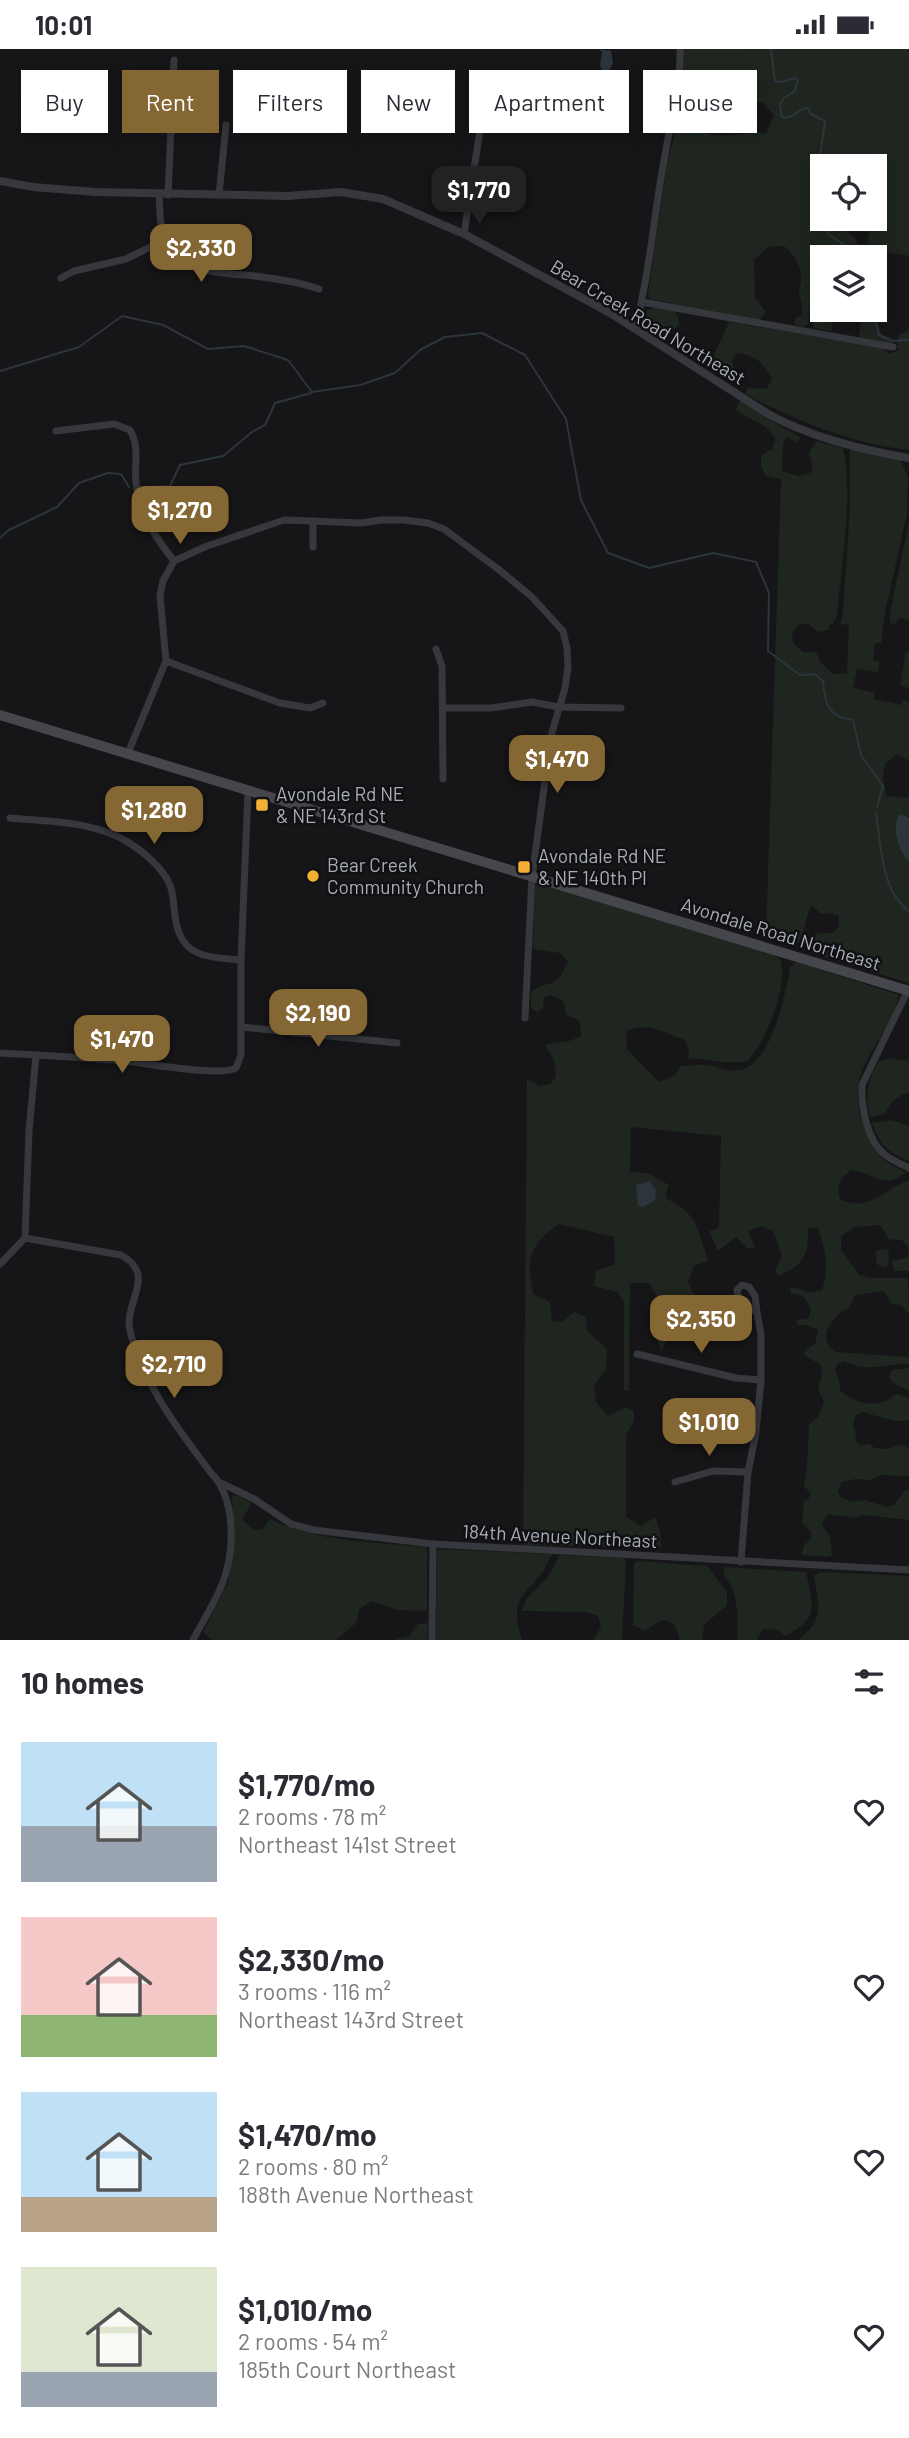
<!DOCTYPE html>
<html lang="en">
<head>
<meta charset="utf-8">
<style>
	:root { --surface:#fff; --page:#f2f2f3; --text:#2b2b33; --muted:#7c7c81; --accent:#856733 }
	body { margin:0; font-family:Barlow,sans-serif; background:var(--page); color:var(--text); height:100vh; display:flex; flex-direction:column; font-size:26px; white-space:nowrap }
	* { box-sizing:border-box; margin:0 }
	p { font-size:23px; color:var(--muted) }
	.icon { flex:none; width:38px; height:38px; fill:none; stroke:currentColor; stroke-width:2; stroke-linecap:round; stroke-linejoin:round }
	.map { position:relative; height:1591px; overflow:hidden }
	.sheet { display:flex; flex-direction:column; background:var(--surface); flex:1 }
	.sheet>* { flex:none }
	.hud { position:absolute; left:21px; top:21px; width:868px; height:63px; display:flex; gap:14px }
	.buttons { position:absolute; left:810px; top:105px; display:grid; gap:14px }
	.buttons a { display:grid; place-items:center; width:77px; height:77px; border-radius:0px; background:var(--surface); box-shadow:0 4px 18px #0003; font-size:35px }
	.price { position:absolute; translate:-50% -60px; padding:0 16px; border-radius:14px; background:var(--accent); color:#fff; font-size:23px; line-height:46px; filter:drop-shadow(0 2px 4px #0008) }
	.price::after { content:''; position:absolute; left:50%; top:42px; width:21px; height:16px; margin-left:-10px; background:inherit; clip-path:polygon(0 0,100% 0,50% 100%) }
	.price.selected { background:#222; color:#fff }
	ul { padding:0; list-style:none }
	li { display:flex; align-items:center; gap:21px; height:175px; padding:0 21px }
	li span { display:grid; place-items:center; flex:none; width:196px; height:140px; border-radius:0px; color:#555 }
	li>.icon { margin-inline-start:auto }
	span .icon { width:84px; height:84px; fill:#fffc; stroke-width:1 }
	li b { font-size:30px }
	h2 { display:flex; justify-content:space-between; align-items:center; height:84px; padding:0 21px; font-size:30px }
	.chip { padding:0 24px; border-radius:0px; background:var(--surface); box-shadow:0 4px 18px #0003; font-size:24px; line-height:63px }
	.chip.selected { background:var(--accent); color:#fff }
	.status { display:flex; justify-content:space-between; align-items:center; height:49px; padding:0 35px; background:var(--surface); direction:ltr }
	.status svg { height:19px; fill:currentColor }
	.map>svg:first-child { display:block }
</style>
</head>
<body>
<div class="status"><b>10:01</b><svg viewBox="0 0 49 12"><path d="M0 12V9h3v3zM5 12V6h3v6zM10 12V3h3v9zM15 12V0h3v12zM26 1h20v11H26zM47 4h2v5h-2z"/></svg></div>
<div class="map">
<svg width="909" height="1591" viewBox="0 0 909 1591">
	<rect width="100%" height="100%" fill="#161618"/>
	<!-- green -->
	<g fill="#1e261f">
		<path d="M 683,0 L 909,0 L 909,207 L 887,203 L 885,216 L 875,215 L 875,208 L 854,208 L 862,201 L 867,200 L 871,170 L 875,170 L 875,117 L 822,117 L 822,170 L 838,170 L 837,173 L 856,190 L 858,198 C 849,209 835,208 822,208 L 822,220 L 814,231 L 811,243 L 808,274 L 804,278 L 795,276 L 795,270 L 802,266 C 803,257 801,253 799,244 C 798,234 800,242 801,232 C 802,218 794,206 784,197 L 768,198 L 754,211 L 755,249 L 766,263 L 760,271 L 650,250 L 648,245 L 667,115 L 680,65 L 688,66 L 691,75 C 713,96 740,82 766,84 L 774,66 L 763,54 L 751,52 L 744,46 L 730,44 L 722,46 L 686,40 L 685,45 L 681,44 Z"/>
		<path d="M 822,229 L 822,261 L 827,261 L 826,267 L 833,276 L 831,282 L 813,279 L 817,236 Z"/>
		<path d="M 654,259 L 676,263 L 680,275 L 672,282 L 649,283 L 644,277 L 647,261 Z"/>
		<path d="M 862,261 L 871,261 L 882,286 L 892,289 L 890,295 L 859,288 Z"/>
		<path d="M 729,273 L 882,299 L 889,305 L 899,301 L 897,296 L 899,286 L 909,281 L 909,401 C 851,395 796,371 745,345 L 748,339 L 767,340 L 772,329 C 763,313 755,306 736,304 L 732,313 L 741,332 L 739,338 L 708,319 Z"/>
		<path d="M 741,350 L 770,371 L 800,388 L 798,393 L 787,388 L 783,394 L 782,422 L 798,427 L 810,424 L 813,419 L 809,404 L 816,392 L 843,399 C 854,451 841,514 837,566 L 833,575 L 830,575 L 829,581 L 818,583 L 808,575 L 798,576 L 792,583 L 793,594 L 803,603 L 816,603 L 821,614 L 833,625 L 847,625 L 849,576 L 840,575 L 843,563 L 850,458 L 850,402 L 851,399 L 900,411 L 908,428 L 907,465 L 885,564 L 881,594 L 875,594 L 873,611 L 880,613 L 878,623 L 857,620 L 853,639 L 875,644 L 874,650 L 902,656 L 903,651 L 909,653 L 909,712 L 897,705 L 885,715 L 883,727 L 886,747 L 909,749 L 909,769 L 899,765 C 897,783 896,799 909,813 L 909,934 L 809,903 L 806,895 C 815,882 818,884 832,884 L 839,878 L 839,867 L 832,864 L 821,865 L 812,857 C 803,870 808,879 797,895 L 766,886 L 781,430 L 766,427 L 761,417 L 761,407 L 772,400 L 775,389 L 766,378 L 735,361 Z"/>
		<path d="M 909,474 L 909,571 L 898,569 L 896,575 L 890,574 L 890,563 Z"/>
		<path d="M 906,603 L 909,604 L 909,639 L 900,637 Z"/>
		<path d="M 539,834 L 774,906 L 780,910 C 789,936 766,993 747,1012 C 729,1016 707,1010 688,1009 L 689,1002 L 685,991 C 662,983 652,973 626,982 L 627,1000 L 659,1033 L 674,1027 L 681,1017 C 690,1017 699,1015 708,1016 C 718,1018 730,1023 740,1021 C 771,1016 786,944 790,918 L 797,913 L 899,946 C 885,1002 839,1017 866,1082 C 876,1107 882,1112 906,1123 C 887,1142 871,1123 851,1121 C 839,1130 836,1136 840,1150 C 867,1165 886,1139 909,1131 L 909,1200 L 902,1191 L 889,1190 L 880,1176 L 854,1178 L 841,1188 L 841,1200 L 859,1226 L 870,1229 L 908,1229 L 909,1264 L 901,1256 L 892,1255 L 884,1242 L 855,1246 L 849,1259 C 838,1263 822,1280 827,1293 C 829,1297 832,1300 835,1303 L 909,1308 L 909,1315 C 881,1315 870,1324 843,1312 L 837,1315 L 835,1322 L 839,1331 L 840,1341 C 857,1357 879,1360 896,1345 L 909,1349 L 909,1371 C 895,1375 877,1366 862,1363 L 855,1367 L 853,1377 L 856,1385 L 855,1391 L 860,1396 L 869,1395 C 879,1404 891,1399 902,1395 L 909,1400 L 909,1427 L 881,1426 L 870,1431 L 855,1430 L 842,1433 L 838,1442 L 841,1448 L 852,1453 L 865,1451 L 886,1458 L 894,1456 L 905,1441 L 909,1441 L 909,1471 L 864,1466 L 856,1469 L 827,1465 L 822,1476 L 830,1487 L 832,1507 L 826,1508 L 802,1506 L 804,1496 L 811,1490 L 811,1483 L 802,1474 L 804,1452 L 809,1449 L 810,1444 L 804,1437 C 808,1416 808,1396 809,1375 L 818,1368 L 824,1353 L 818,1341 L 822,1326 L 821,1316 L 804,1306 L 805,1301 L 815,1295 L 818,1281 L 807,1276 L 797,1276 L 797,1271 L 808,1270 L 811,1260 L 803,1247 L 790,1244 L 791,1238 L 810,1243 L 822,1241 C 829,1218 826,1201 818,1179 L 808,1179 C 809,1206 803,1217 778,1227 L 775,1221 L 782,1207 L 773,1182 L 761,1177 L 748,1182 L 755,1198 L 748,1200 L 736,1188 L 718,1202 L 709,1182 L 719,1179 L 721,1087 L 631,1078 L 630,1123 L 647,1124 L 669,1136 L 666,1144 L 667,1150 C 697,1163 698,1182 708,1211 L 694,1217 L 688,1233 L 696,1251 L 692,1259 L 678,1259 C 666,1276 673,1289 661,1302 L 658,1294 L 658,1249 L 649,1234 L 630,1234 L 629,1341 L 626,1342 L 624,1341 L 624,1253 L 617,1243 L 594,1237 L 596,1222 L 615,1215 L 614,1188 L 559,1175 C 529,1196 526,1210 533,1245 L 550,1253 L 552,1272 L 562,1273 L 574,1263 L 585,1267 L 588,1283 L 607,1300 L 606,1321 L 594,1336 L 596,1353 L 608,1367 L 626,1358 L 634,1362 L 634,1372 L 626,1386 L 626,1468 L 641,1477 L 655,1468 L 660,1483 L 661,1499 L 523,1496 L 527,1030 L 540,1037 L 551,1035 L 556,1027 L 554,1011 L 545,997 C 559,990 565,997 582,986 L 579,971 L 566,966 L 564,953 L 551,946 L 544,948 L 543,959 L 537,963 L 531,959 L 531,943 C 549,929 556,943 568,912 L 560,904 L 533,900 L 535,837 Z"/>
		<path d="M 889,1009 L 909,1012 L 909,1043 C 896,1048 891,1052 885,1065 L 870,1068 C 864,1046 868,1031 879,1012 Z"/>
		<path d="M 891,1071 L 909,1077 L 909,1112 C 889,1104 879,1095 872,1074 Z"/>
		<path d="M 886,1200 L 889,1203 L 888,1217 L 883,1219 L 877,1215 L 875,1202 Z"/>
		<path d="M 909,1204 L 909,1222 L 894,1222 L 892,1212 L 907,1209 Z"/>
		<path d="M 909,1319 L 909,1342 L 892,1333 L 889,1327 L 892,1321 Z"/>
		<path d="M 236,1446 L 252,1454 L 242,1470 L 254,1481 L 262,1481 L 270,1470 C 317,1493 375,1493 427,1498 L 427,1562 L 397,1561 L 372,1552 L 359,1560 L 357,1573 L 336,1591 L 212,1591 L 203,1583 L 229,1531 L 233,1502 L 232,1448 Z"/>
		<path d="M 440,1500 L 552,1505 L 543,1523 L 521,1548 L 517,1559 L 517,1572 L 522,1591 L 436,1591 L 437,1502 Z"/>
		<path d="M 560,1506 L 623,1509 L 626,1513 L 622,1591 L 593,1591 L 601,1578 L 598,1567 L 586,1563 L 522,1562 L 527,1549 L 548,1528 Z"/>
		<path d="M 637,1512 L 707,1517 L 727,1543 L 727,1556 L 704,1576 L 702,1591 L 680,1591 C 678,1582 673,1569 661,1572 C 656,1573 650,1579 645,1582 L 633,1576 L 634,1515 Z"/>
		<path d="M 724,1518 L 806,1523 C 813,1558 820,1569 785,1587 L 778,1581 L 763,1580 L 757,1591 L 737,1591 C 737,1568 740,1544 724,1527 Z"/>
		<path d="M 820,1523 L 909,1527 L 909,1591 L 798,1591 C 825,1570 819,1558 814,1527 Z"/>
		<path d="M 428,1574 L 427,1591 L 394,1591 L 409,1587 L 418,1575 Z"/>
	</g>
	<!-- water -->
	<g fill="#2c353c">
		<path d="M 599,0 L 611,2 L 613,14 L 596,48 L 586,50 L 583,47 L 594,39 L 597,27 L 603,23 L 600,16 L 602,3 Z"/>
		<path d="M 900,765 L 909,769 L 909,813 C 899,803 890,778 900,765 Z"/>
		<path d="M 650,1132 L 656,1141 L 655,1151 L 643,1158 L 638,1156 L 636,1136 Z"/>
	</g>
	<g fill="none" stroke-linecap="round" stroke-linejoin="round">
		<!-- stream -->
		<g stroke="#2c353c" stroke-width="2">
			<path d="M 771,0 L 775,32 L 782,33 L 795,29 L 798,31 L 795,42 L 784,49 L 780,56 L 782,68 C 794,71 798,59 808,59 L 811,65 L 825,72 L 820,108 L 811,113 L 813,130 L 822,134"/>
			<path d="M 834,170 L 828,185 L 846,197 L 850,208"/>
			<path d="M 869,261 L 877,276 L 879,286 L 892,292 L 909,291"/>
			<path d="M 0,322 L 79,298 L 122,267 L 163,276 L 208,300 L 244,297 L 288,311 L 312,343 L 360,336 L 395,324 L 420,301 L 445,288 L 482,284 L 525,306 L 566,370 L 581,451 L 608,504 L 649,519 L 713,504 L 756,513 L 769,544 L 768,602 L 800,626 L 815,625 L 823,632 C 825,655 828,668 853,671 L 861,706 L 883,737 L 877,758"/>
			<path d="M 149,438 L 170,437 L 180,416 L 223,407 L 252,383 L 265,376 L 275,354 L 311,344"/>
			<path d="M 0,489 L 9,481 L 57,458 L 79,434 L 108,424 L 121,425 L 129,438"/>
			<path d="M 876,764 C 881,796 881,842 909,862"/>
		</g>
		<!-- minor -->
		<g stroke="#37383d" stroke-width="7">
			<path d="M 159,145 C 160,160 159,175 164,189 C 178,225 224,224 255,227 C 277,230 299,233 319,240"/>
			<path d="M 168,146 L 174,11"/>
			<path d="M 219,146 L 226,76"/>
			<path d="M 464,185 L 487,36"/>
			<path d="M 61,229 L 74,222 L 126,210 L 165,191"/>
			<path d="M 642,253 L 893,298"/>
			<path d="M 635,280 C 650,223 654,164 665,106 C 671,70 681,37 680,0"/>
			<path d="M 56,382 L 114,375 L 130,381 C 140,398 134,416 136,434 C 139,465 156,489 174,512 L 163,532 L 160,547 L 166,612 L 128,704"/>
			<path d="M 313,498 L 313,472"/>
			<path d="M 174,512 L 207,497 L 284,471 L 361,474 L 381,471 L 404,471 L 428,474 L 444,480 L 498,520 L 531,547 L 563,582 L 567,599 L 568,618 L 565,639 L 551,687 L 532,828 L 525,969"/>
			<path d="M 436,600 L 442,617 L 443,730"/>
			<path d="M 166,612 L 280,654 L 310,659 L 323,654"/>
			<path d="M 444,659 L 491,659 L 532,653 L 558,658 L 621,659"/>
			<path d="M 10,769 C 50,773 97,772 131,795 C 145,804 162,819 169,834 C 174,844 173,855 175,866 C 179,908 206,908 241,911"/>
			<path d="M 908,941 L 862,1036 C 861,1057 867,1091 884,1105 C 891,1111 901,1115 909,1119"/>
			<path d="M 242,978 L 397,994"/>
			<path d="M 0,1004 C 41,1006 83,1008 124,1012 C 147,1014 219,1028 236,1019 L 241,1006 L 241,911 L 248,742"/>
			<path d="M 25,1189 L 121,1206 C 154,1224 130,1247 129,1273 C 129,1286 135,1298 139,1309 C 157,1354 183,1386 211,1424 C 237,1450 235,1505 221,1538 C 213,1556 202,1574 193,1591"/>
			<path d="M 25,1189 L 29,1082 L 36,1006"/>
			<path d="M 0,1215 L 25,1189"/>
			<path d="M 637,1305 L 736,1329 L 761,1331"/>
			<path d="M 675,1433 L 713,1422 L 748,1423"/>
			<path d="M 221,1434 L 254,1450 L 291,1475 L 314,1481 L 433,1495 L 909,1521"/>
			<path d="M 741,1513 L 748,1423 L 756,1383 L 761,1331 L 761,1286 L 757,1263 C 747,1257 738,1253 737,1241 L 742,1236 L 749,1238 L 755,1247 L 757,1263"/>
			<path d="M 432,1591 L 433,1495"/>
		</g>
		<!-- tertiary -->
		<path stroke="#37383d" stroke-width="8" d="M 0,132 L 33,138 L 95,143 L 288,147 L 341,143 L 383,150 L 464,185 L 610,264 L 770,366 C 813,389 862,401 909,409"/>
		<!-- secondary -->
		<path stroke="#45474d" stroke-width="10" d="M 0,666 L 909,942"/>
	</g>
	<!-- markers -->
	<g fill="#f2b134" stroke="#111113" stroke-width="2.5">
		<rect x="255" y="749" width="14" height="14" rx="3.5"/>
		<rect x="517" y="811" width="14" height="14" rx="3.5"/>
		<circle cx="313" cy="827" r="7"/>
	</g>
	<g text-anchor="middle" stroke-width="5" stroke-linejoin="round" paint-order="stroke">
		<!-- street labels -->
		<g font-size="19" fill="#a8adb8" stroke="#111113">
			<text transform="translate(648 273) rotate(31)" y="7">Bear Creek Road Northeast</text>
			<text transform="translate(781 885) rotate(17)" y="7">Avondale Road Northeast</text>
			<text transform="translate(560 1487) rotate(3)" y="7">184th Avenue Northeast</text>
		</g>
		<!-- poi labels -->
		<g font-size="19" fill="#a8adb8" stroke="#111113" text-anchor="start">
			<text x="276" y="752">Avondale Rd NE<tspan x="276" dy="22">&amp; NE 143rd St</tspan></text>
			<text x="538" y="814">Avondale Rd NE<tspan x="538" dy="22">&amp; NE 140th Pl</tspan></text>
			<text x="327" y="823">Bear Creek<tspan x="327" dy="22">Community Church</tspan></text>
		</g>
	</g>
</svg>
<div class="buttons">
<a><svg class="icon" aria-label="locate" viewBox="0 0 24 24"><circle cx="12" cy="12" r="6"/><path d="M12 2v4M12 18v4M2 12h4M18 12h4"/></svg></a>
<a><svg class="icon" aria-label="layers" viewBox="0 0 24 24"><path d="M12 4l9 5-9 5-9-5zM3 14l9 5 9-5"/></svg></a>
</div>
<b class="price selected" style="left:479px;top:177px">$1,770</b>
<b class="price" style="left:201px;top:235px">$2,330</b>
<b class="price" style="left:180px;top:497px">$1,270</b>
<b class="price" style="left:557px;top:746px">$1,470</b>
<b class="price" style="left:154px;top:797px">$1,280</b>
<b class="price" style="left:318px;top:1000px">$2,190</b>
<b class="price" style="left:122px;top:1026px">$1,470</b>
<b class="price" style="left:701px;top:1306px">$2,350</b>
<b class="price" style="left:174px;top:1351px">$2,710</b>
<b class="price" style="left:709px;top:1409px">$1,010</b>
<div class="hud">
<a class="chip">Buy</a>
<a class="chip selected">Rent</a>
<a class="chip">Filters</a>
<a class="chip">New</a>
<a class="chip">Apartment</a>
<a class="chip">House</a>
</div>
</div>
<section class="sheet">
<h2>10 homes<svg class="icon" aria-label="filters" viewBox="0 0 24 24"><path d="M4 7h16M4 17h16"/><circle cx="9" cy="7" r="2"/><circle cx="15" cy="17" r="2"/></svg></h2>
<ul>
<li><span style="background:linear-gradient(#bfe0f5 60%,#9aa5b1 0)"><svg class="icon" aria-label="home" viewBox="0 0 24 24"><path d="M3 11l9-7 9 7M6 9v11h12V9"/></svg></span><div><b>$1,770/mo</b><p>2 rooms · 78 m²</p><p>Northeast 141st Street</p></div><svg class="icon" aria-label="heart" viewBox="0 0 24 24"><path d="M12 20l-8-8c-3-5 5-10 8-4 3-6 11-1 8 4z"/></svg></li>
<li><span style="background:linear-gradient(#f6c9c9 70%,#8fb573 0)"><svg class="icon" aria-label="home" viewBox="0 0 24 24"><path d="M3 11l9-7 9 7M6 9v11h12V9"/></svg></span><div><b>$2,330/mo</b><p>3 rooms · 116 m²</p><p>Northeast 143rd Street</p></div><svg class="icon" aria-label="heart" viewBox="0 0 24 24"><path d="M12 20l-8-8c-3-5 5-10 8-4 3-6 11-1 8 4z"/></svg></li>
<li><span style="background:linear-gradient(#bfe0f5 75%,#b9a48a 0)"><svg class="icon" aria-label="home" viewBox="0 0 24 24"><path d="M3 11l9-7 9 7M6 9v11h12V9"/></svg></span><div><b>$1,470/mo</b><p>2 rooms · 80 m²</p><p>188th Avenue Northeast</p></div><svg class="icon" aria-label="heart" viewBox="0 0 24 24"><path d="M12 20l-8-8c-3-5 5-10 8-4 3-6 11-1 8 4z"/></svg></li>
<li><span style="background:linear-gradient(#dfe7d0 75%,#9aa5b1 0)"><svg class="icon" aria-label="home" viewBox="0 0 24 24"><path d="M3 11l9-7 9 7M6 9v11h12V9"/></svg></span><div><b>$1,010/mo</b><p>2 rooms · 54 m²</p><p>185th Court Northeast</p></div><svg class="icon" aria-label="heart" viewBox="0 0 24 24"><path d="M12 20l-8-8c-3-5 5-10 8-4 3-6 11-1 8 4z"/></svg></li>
</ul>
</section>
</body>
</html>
